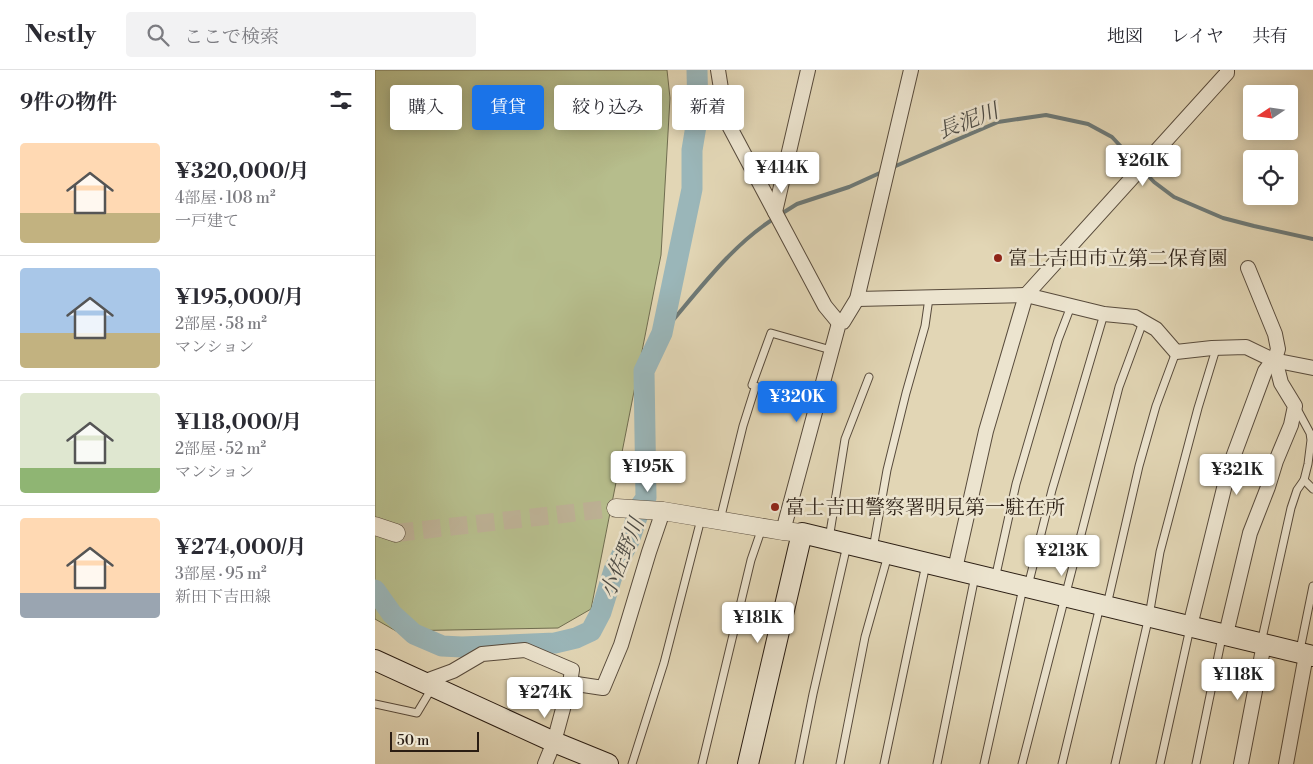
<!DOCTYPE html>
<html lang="ja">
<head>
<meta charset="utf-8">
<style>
	:root { --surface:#fff; --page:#f2f2f3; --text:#2b2b33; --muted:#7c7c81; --line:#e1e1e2; --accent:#1a73e8 }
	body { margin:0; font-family:"Libre Bodoni","Noto Serif JP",serif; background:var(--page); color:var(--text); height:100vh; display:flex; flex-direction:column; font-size:19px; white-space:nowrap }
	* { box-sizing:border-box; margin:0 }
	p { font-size:16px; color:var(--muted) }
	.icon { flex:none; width:28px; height:28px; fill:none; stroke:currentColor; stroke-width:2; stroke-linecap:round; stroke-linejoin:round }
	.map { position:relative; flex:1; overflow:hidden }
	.panel { display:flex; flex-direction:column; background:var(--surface); width:375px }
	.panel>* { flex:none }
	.banner { position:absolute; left:15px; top:15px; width:475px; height:45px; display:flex; gap:10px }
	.needle { width:32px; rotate:257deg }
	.controls { position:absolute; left:868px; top:15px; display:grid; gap:10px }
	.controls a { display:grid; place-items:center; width:55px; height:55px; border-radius:5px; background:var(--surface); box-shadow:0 2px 12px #0003; font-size:25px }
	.scale { position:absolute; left:15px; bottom:12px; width:89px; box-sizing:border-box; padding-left:5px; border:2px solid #2a1d13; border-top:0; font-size:14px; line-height:18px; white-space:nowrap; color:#2a1d13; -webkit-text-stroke:4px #ece4cf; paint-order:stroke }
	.price { position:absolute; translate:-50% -42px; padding:0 11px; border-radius:5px; background:#fff; color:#222; font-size:16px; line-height:32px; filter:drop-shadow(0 1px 2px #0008) }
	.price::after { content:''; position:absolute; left:50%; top:30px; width:15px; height:11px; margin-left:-8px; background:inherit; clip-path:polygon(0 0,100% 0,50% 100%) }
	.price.on { background:var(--accent); color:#fff }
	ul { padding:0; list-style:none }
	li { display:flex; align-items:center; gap:15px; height:125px; padding:0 20px }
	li+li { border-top:1px solid var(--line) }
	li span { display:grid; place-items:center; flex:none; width:140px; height:100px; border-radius:5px; color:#555 }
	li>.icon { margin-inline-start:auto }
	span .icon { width:60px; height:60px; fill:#fffc; stroke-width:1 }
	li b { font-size:21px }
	h2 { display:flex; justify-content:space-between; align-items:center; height:60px; padding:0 20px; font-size:21px }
	.chip { padding:0 18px; border-radius:5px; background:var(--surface); box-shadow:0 2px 12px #0003; font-size:18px; line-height:45px }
	.chip.on { background:var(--accent); color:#fff }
	header { display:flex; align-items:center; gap:30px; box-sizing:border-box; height:70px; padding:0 25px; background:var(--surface); border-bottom:1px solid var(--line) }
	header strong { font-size:24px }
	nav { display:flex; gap:28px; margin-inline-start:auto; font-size:18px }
	.search { width:350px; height:45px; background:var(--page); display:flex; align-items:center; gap:12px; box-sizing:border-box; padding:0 18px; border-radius:5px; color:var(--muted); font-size:19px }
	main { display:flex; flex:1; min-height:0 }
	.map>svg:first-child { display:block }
</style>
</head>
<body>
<header>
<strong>Nestly</strong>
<div class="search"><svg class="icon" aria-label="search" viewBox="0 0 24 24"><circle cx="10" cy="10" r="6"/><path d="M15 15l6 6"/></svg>ここで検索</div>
<nav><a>地図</a><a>レイヤ</a><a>共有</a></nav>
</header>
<main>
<section class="panel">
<h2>9件の物件<svg class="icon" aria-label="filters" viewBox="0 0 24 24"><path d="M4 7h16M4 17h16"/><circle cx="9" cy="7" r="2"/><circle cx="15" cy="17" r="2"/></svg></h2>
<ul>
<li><span style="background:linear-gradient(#ffd9b3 70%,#c2b280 0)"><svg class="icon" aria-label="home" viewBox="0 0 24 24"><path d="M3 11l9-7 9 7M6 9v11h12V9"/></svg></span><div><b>¥320,000/月</b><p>4部屋 · 108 m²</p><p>一戸建て</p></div></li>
<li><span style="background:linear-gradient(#a9c7e8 65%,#c2b280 0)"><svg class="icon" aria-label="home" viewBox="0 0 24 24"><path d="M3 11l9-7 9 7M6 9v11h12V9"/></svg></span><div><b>¥195,000/月</b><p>2部屋 · 58 m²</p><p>マンション</p></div></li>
<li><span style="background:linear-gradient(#dfe7d0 75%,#8fb573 0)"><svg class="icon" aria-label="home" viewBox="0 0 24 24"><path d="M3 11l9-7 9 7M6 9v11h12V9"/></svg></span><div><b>¥118,000/月</b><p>2部屋 · 52 m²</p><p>マンション</p></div></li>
<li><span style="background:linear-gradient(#ffd9b3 75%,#9aa5b1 0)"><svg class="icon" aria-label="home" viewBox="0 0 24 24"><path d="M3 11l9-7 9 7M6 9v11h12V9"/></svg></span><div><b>¥274,000/月</b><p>3部屋 · 95 m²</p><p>新田下吉田線</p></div></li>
</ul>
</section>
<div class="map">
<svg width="938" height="694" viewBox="0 0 938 694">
	<rect width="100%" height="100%" fill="#e2d6b5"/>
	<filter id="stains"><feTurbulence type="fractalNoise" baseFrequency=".004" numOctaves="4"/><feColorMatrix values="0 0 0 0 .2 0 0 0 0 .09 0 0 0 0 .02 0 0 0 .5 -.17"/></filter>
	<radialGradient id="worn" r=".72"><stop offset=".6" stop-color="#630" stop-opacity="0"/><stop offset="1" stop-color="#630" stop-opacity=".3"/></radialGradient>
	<!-- green -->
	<path fill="#b6bd8c" stroke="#706d50" d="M 0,0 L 292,0 L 295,28 L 286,185 L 216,539 L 183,558 L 21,561 L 0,549 Z"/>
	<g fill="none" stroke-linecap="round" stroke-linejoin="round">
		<!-- stream -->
		<g stroke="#6d7977" stroke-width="4">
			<path d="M 516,98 L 623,52 L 671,45 L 713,54 L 737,67 L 779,112 L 799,127 L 848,148 L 879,156 L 938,169"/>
			<path d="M 406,144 L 422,134 L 474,117 L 507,102"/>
			<path d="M 287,263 C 321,224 356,175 400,148"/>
		</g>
		<!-- river -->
		<path stroke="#9ab6b9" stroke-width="21" d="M 0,520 L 17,544 L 39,564 L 67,576 L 87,577 L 180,573 L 201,568 L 216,561 L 226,542 L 239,500 L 254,471 L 266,435 L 271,428 L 269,301 L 287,263 L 317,119 L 317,80 L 323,44 L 322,0"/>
		<!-- tertiary-tunnel -->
		<path stroke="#bdb195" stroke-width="18" stroke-dasharray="18 9" stroke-linecap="butt" d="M 21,463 L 241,438"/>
		<!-- service casing -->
		<g stroke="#584b3c" stroke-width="9">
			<g id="service">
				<path d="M 441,338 L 377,315 L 396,263 L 456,280"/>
				<path d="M 929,410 L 938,419"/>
				<path d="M 345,450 L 368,356 L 380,318 L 381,317"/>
				<path d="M 454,469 L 470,369 L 494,307"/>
				<path d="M 498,479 L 512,400 L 531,323 L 550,256 L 554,228"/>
				<path d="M 620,509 L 641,414 L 683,270 L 696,236"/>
				<path d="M 653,516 L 677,420 L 729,244"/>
				<path d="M 732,535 L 764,396 L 781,336 L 801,282"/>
				<path d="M 886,573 L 916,438 L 922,420 L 929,410 L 933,394 L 936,370 L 935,363 L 921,337"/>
				<path d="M 925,580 L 938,516"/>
				<path d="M 0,634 L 42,643 L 57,618"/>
				<path d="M 257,694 L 289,593 L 326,449"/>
				<path d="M 327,694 L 376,490 L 387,458"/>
				<path d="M 424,694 L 438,624 L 472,475"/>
				<path d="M 465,694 L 490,567 L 513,485"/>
				<path d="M 509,694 L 551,494"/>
				<path d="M 562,694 L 600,506"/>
				<path d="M 609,694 L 648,518"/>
				<path d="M 647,694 L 744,317 L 768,252"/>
				<path d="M 687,694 L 725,536"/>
				<path d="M 740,694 L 774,546 L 785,482 L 823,338 L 841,279"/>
				<path d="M 785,694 L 815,558"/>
				<path d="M 821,694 L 847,567"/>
			</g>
		</g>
		<!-- minor casing -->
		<g stroke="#584b3c" stroke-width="16">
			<g id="minor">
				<path d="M 343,0 L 351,50 L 450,236 L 464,253"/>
				<path d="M 400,142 L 433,0"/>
				<path d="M 482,229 L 651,225 L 729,244 L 760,247 L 781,259 L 801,282 L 837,278 L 871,277 L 898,290 L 938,298"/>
				<path d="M 408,461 L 464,253 L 468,252 L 482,229 L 536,0"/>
				<path d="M 580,499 L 611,361 L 651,225 L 852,3 L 852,0"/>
				<path d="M 815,556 L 854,398 L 890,301 L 898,290"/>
				<path d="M 851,564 L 875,463 L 893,417 L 901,391 L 916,355 L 920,336 L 906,313 L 900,289 L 903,279 L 900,264 L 873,198"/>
				<path d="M 48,612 L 78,601 L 107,584 L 150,580 L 197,600 L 195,613 L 228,618 L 246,575 L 274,482 L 288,441"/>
				<path d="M 170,694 L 179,672 L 195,613"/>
				<path d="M 866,694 L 889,574"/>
				<path d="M 911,694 L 931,585"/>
			</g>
		</g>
		<!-- tertiary casing -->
		<g stroke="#584b3c" stroke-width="19">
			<g id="tertiary">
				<path d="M 241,438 L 288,441 L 408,461 L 427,463"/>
				<path d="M 0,456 L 21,463"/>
			</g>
		</g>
		<!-- secondary casing -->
		<g stroke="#2a1d13" stroke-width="22">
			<g id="secondary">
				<path d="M 0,590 L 179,672 L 233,694"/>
				<path d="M 373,694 L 427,463 L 938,586"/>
			</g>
		</g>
		<!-- service -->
		<use href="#service" stroke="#ece4cf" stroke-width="7"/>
		<!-- minor -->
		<use href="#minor" stroke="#ece4cf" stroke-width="14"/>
		<!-- tertiary -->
		<use href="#tertiary" stroke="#ece4cf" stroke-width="18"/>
		<!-- secondary -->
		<use href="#secondary" stroke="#ece4cf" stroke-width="20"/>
	</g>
	<!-- markers -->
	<g fill="#8f2418" stroke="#ece4cf" stroke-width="2">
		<circle cx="623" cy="188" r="5"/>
		<circle cx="400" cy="437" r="5"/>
	</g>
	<g text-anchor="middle" stroke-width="5" stroke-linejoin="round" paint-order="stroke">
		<!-- poi labels -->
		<g font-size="20" fill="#2a1d13" stroke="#ece4cf" text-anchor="start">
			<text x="633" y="195">富士吉田市立第二保育園</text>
			<text x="410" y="444">富士吉田警察署明見第一駐在所</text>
		</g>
		<!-- water labels -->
		<g font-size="21" font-style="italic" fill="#4c4b45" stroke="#ece4cf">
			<text transform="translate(593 51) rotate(-21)" y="7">長泥川</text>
			<text transform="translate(247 488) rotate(-68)" y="7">小佐野川</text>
		</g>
	</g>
	<rect width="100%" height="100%" filter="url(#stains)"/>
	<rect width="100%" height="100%" fill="url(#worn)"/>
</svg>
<div class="controls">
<a><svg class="needle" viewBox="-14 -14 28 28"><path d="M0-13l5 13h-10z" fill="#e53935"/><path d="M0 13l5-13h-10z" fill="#7c7c81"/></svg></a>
<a><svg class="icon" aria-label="locate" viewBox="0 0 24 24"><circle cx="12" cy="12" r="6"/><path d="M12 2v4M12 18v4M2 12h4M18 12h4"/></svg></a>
</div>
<div class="scale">50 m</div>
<b class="price" style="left:768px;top:117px">¥261K</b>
<b class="price" style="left:407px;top:124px">¥414K</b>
<b class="price on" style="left:422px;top:353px">¥320K</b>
<b class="price" style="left:273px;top:423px">¥195K</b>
<b class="price" style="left:862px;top:426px">¥321K</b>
<b class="price" style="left:687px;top:507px">¥213K</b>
<b class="price" style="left:383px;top:574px">¥181K</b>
<b class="price" style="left:863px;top:631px">¥118K</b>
<b class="price" style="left:170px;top:649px">¥274K</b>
<div class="banner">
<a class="chip">購入</a>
<a class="chip on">賃貸</a>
<a class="chip">絞り込み</a>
<a class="chip">新着</a>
</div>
</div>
</main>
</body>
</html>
